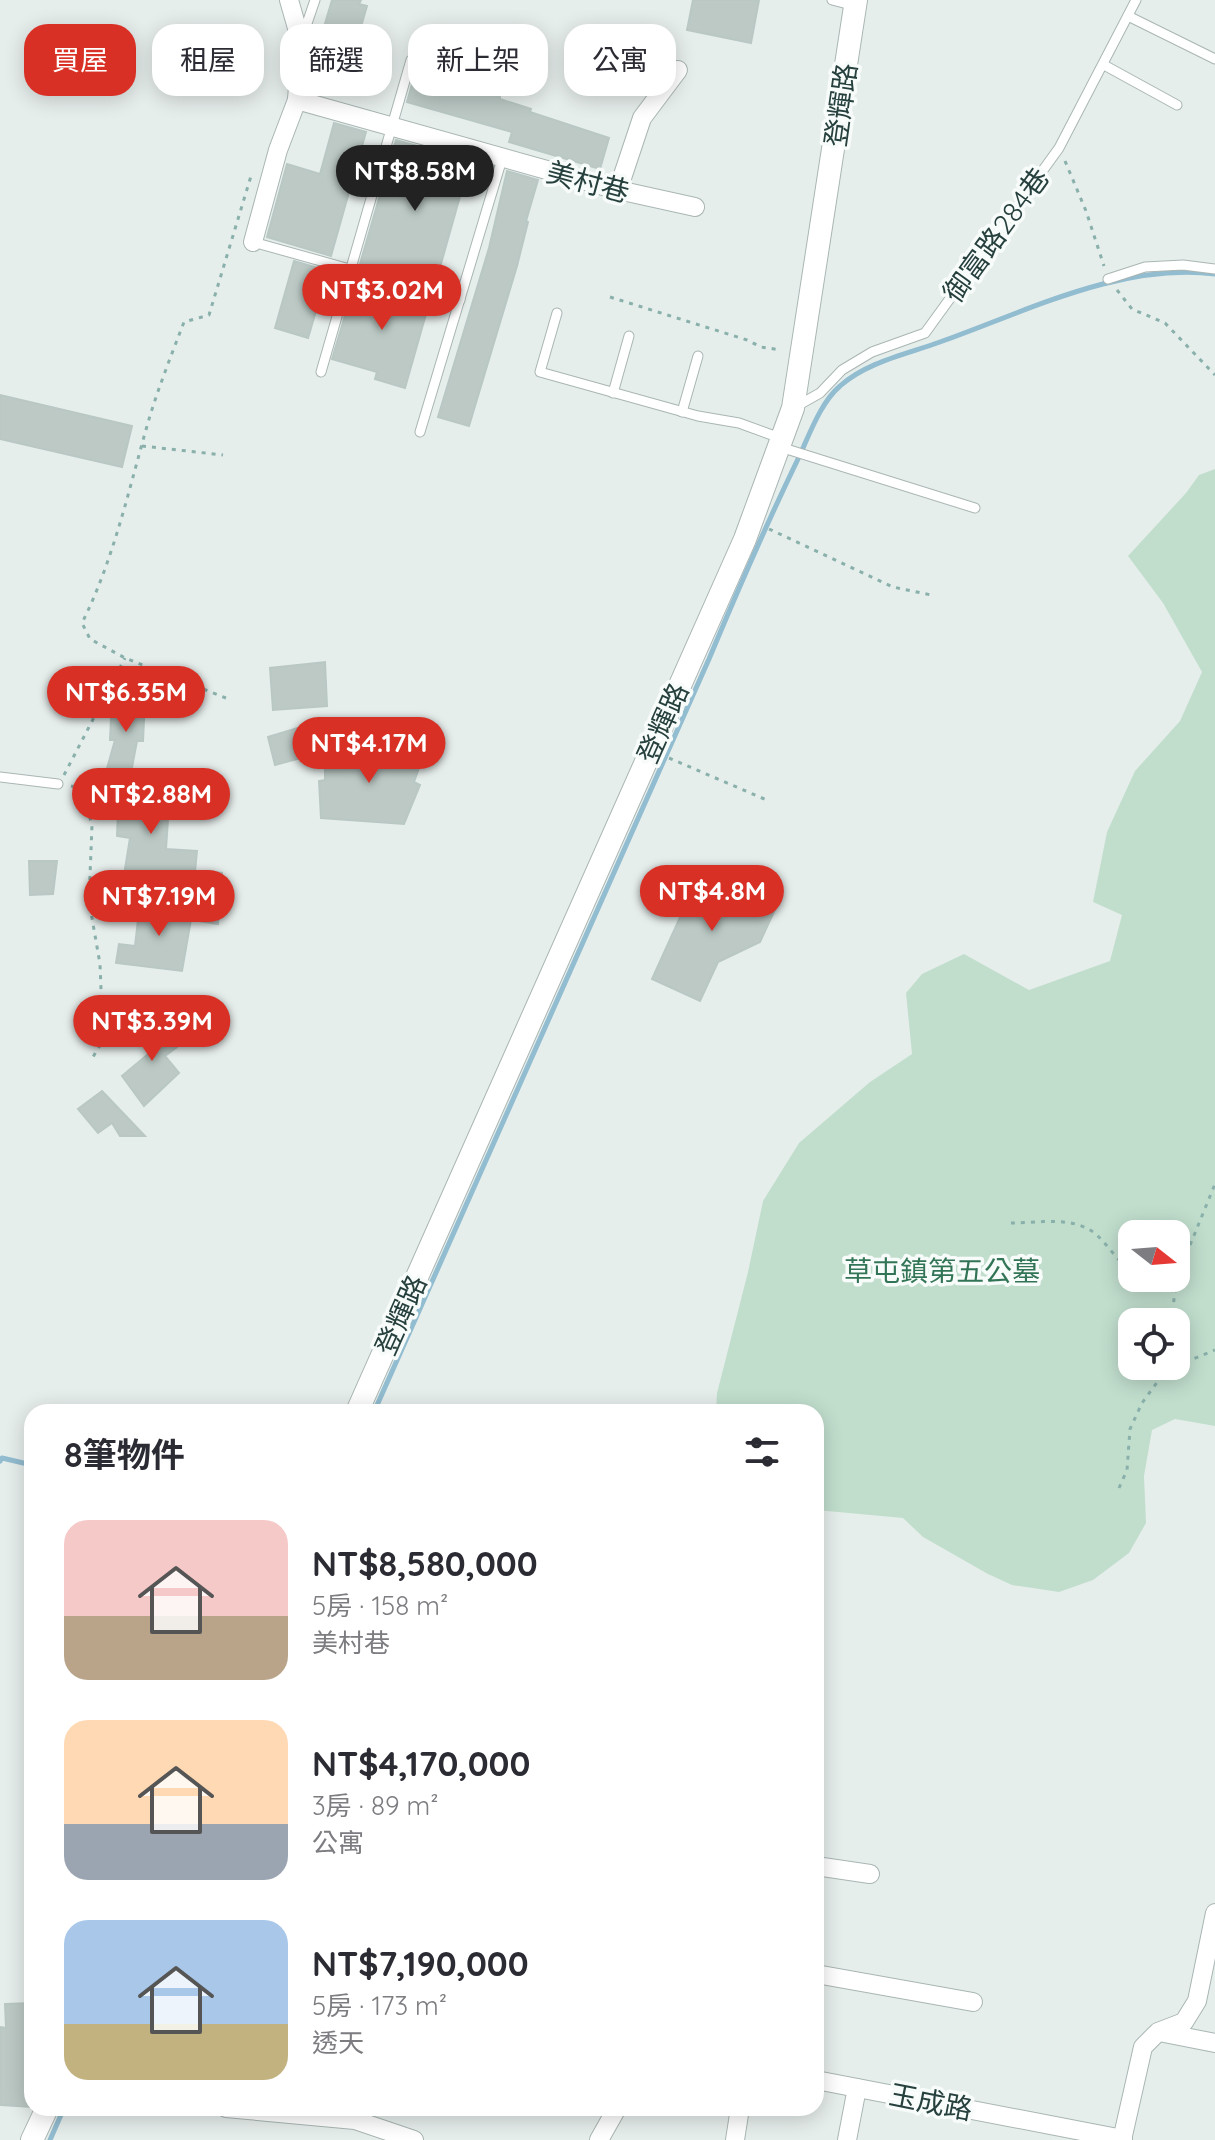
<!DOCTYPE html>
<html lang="zh-TW">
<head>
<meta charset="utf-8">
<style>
	:root { --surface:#fff; --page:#f7f7f7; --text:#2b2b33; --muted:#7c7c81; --accent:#d93025 }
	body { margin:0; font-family:Quicksand,"Noto Sans TC",sans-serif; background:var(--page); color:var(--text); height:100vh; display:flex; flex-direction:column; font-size:30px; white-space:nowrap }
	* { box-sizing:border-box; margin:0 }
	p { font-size:26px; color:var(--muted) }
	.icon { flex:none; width:44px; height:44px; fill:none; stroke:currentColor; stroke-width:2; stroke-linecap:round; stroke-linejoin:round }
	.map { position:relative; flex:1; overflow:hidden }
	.details { position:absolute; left:24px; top:1404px; width:800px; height:712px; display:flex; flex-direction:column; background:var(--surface); border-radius:24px; box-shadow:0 4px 20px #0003 }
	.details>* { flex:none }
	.top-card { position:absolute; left:24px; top:24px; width:800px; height:72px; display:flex; gap:16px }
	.needle { width:52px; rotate:107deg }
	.controls { position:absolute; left:1118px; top:1220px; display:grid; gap:16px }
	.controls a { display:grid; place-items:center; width:72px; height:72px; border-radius:16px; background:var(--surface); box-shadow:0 4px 20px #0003; font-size:40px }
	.price { position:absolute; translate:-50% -68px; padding:0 18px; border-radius:28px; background:var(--accent); color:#fff; font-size:26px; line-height:52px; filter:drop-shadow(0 2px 4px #0008) }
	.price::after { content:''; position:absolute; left:50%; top:48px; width:24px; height:18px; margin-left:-12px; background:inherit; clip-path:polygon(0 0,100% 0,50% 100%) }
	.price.on { background:#222; color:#fff }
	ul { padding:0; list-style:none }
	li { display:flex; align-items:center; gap:24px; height:200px; padding:0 40px }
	li span { display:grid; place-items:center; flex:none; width:224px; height:160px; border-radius:24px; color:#555 }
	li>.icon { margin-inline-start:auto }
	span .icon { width:96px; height:96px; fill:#fffc; stroke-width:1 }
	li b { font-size:34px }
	h2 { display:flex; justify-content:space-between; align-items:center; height:96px; padding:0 40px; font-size:34px }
	.tag { padding:0 28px; border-radius:24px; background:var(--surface); box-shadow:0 4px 20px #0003; font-size:28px; line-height:72px }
	.tag.on { background:var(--accent); color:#fff }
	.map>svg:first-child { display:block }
</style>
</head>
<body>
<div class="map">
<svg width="1215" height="2140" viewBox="0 0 1215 2140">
	<rect width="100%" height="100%" fill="#e6eeec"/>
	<!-- green -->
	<path fill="#c1decd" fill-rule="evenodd" d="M 1215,469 L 1215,1426 L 1175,1419 L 1152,1430 L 1144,1476 L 1146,1523 L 1129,1553 L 1093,1580 L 1059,1592 L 1012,1585 L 988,1574 L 923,1537 L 903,1518 L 816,1510 L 816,1412 L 716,1412 L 717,1393 L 748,1272 L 763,1201 L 799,1143 L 870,1082 L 912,1054 L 906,993 L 922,974 L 964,954 L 1029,990 L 1110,961 L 1122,915 L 1093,902 L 1107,832 L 1135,771 L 1180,721 L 1202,672 L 1163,603 L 1128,556 L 1186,493 L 1199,475 ZM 1132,1234 L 1176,1234 L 1176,1278 L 1132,1278 ZM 1132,1322 L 1176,1322 L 1176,1366 L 1132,1366 Z"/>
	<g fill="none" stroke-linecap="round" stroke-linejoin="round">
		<!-- stream -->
		<g stroke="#92bccf" stroke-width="5">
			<path d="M 374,1412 L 709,659 C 737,592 766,525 798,459 C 809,436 820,403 840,386 C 867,362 907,354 940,342 C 1025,312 1122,262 1215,274"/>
			<path d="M 0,1461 L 2,1458 L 32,1465"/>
			<path d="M 50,2140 L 64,2108"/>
		</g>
	</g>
	<!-- building -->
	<g fill="#bcc9c5" stroke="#b9c8c4" stroke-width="2">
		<path d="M 332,0 L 361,0 L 359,4 L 367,6 L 355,47 L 321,37 Z"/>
		<path d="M 693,0 L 759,0 L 751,43 L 687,30 Z"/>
		<path d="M 415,73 L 500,97 L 500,99 L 531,109 L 530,112 L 609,138 L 600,169 L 509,142 L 512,132 L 407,102 Z"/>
		<path d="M 334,123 L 366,132 L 331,256 L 267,237 L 287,164 L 320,174 Z"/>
		<path d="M 396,140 L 470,161 L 435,285 L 360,264 Z"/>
		<path d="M 507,171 L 538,180 L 526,221 L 528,222 L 517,266 L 469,426 L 438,417 L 489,248 Z"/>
		<path d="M 294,261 L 328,271 L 308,338 L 275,328 Z"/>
		<path d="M 356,279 L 430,300 L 405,388 L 375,379 L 377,372 L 332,359 Z"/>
		<path d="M 0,395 L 132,426 L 122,467 L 0,439 Z"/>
		<path d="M 325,662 L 327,706 L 273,710 L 270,668 Z"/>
		<path d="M 112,697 L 145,699 L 143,741 L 137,741 L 130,778 L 106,772 L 115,740 L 110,740 Z"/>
		<path d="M 301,727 L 308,756 L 275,765 L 268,737 Z"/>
		<path d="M 414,745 L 412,766 L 419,768 L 414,782 L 420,785 L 404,824 L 321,818 L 319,781 L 325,780 L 325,751 Z"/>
		<path d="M 119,784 L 170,790 L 166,849 L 197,851 L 194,882 L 124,875 L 130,838 L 117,836 Z"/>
		<path d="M 29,861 L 57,861 L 53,894 L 30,895 Z"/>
		<path d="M 199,871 L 222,873 L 218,924 L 198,921 Z"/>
		<path d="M 701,871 L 778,903 L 760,942 L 718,962 L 700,1001 L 652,979 Z"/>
		<path d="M 140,902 L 193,908 L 182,971 L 116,963 L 119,944 L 135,946 Z"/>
		<path d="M 154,1014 L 177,1047 L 165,1056 L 179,1073 L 144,1106 L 122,1076 L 153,1050 L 137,1029 Z"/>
		<path d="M 102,1091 L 145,1136 L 120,1136 L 112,1123 L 98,1133 L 78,1109 Z"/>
		<path d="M 32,2003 L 32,2107 L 0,2105 L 0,2027 L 6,2028 L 5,2004 Z"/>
	</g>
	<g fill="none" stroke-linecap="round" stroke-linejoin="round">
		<!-- service casing -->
		<g stroke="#a9b6b4" stroke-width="11">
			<g id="service">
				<path d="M 832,0 L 855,6"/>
				<path d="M 1128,16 L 1215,59"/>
				<path d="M 302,38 L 315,0"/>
				<path d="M 1104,65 L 1177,105"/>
				<path d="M 253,242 L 460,300"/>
				<path d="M 1108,279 L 1145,267 L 1183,265 L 1215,269"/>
				<path d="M 557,313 L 540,372 L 698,416 L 739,423 L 780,438"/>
				<path d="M 321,372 L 411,60"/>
				<path d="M 613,393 L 629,336"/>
				<path d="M 797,406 L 820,393 L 842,370 L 872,352 L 925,333 L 1059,148 L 1136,0"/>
				<path d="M 682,412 L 698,356"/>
				<path d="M 420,432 L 502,159"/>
				<path d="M 780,447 L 975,508"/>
				<path d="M 0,777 L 58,784"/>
			</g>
		</g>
		<!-- minor casing -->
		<g stroke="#a9b6b4" stroke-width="20">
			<g id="minor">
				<path d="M 297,100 L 618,190 L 695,207"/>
				<path d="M 618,190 L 642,118 L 678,70"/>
				<path d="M 253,242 L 278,150 L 297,100 L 301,42 L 289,0"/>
				<path d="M 816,1866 L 870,1874"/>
				<path d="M 816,1974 L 973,2002"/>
				<path d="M 1159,2032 L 1215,2043"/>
				<path d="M 816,2080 L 1123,2139"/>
				<path d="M 226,2108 L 355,2120 L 414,2140"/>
				<path d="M 599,2140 L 617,2108"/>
				<path d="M 735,2140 L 740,2108"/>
				<path d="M 847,2140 L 857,2088"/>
				<path d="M 1122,2140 L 1143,2047 L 1158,2032 L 1184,2022 L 1197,2001 L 1215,1913"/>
			</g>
		</g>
		<!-- tertiary casing -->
		<g stroke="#a9b6b4" stroke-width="24">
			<g id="tertiary">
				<path d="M 357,1412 L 745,539 L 793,408 L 856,0"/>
				<path d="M 32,2140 L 47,2108"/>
			</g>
		</g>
		<!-- path -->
		<g stroke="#89b0aa" stroke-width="3" stroke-dasharray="4 6" stroke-linecap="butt">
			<path d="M 1065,161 L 1086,211 L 1104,266"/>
			<path d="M 1117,290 L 1132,309 L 1165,323 L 1215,375"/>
			<path d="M 610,297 L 747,340 L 761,347 L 781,350"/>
			<path d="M 142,446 L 223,455"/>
			<path d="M 769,529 L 893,587 L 931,595"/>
			<path d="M 226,698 L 125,658 L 90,639 L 82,623 C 113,561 128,493 147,426 C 157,391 171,356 184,322 L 209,315 L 251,176"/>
			<path d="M 669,758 L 769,801"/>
			<path d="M 64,775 L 125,658"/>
			<path d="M 71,786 L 81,788 L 92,825 L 89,901 L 100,964 L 103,1040 L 93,1057"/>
			<path d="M 1011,1223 C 1039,1223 1074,1215 1097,1235 C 1109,1247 1118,1261 1132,1272"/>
			<path d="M 1142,1278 L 1173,1291"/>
			<path d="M 1171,1322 L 1177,1277 L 1215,1184"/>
			<path d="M 1176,1366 L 1215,1350"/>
			<path d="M 1119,1488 L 1127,1470 L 1130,1429 L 1142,1403 L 1169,1366"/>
		</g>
		<!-- service -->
		<use href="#service" stroke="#fff" stroke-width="9"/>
		<!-- minor -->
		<use href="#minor" stroke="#fff" stroke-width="18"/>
		<!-- tertiary -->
		<use href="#tertiary" stroke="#fff" stroke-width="22"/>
	</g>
	<g text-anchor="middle" stroke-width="7" stroke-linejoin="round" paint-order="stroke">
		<!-- street labels -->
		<g font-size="28" fill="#26403d" stroke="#f7fbf9">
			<text transform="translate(841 105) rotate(-82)" y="10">登輝路</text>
			<text transform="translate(588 182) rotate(15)" y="10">美村巷</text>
			<text transform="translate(996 235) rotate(-54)" y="10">御富路284巷</text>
			<text transform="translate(663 723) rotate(-66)" y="10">登輝路</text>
			<text transform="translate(401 1315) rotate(-66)" y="10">登輝路</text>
			<text transform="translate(931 2102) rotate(11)" y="10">玉成路</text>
		</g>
		<!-- park labels -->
		<g font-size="28" fill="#327556" stroke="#f7fbf9">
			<text x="942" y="1281">草屯鎮第五公墓</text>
		</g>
	</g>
</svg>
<div class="controls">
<a><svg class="needle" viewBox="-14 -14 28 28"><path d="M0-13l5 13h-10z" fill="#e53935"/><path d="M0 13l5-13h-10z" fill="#7c7c81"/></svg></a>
<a><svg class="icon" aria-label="locate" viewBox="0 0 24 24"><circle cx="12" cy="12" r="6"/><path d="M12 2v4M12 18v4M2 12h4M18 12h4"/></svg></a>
</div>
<b class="price on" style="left:415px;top:213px">NT$8.58M</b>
<b class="price" style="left:382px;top:332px">NT$3.02M</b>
<b class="price" style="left:126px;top:734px">NT$6.35M</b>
<b class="price" style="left:369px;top:785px">NT$4.17M</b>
<b class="price" style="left:151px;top:836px">NT$2.88M</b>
<b class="price" style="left:712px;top:933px">NT$4.8M</b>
<b class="price" style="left:159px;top:938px">NT$7.19M</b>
<b class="price" style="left:152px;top:1063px">NT$3.39M</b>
<div class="top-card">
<a class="tag on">買屋</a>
<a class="tag">租屋</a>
<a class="tag">篩選</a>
<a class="tag">新上架</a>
<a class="tag">公寓</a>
</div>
<section class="details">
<h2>8筆物件<svg class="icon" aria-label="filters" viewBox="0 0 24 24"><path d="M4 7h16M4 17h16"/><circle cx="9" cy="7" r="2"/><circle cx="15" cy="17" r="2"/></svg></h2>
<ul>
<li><span style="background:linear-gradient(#f6c9c9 60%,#b9a48a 0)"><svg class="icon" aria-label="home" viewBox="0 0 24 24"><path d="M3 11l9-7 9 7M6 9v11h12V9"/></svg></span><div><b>NT$8,580,000</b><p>5房 · 158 m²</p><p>美村巷</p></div></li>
<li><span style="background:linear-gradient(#ffd9b3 65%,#9aa5b1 0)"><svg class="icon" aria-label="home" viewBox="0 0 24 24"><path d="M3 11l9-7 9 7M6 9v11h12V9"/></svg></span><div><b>NT$4,170,000</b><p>3房 · 89 m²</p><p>公寓</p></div></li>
<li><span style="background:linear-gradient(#a9c7e8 65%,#c2b280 0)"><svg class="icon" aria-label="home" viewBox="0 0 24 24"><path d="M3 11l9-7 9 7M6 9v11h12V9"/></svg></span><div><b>NT$7,190,000</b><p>5房 · 173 m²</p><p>透天</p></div></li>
</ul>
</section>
</div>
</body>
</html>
